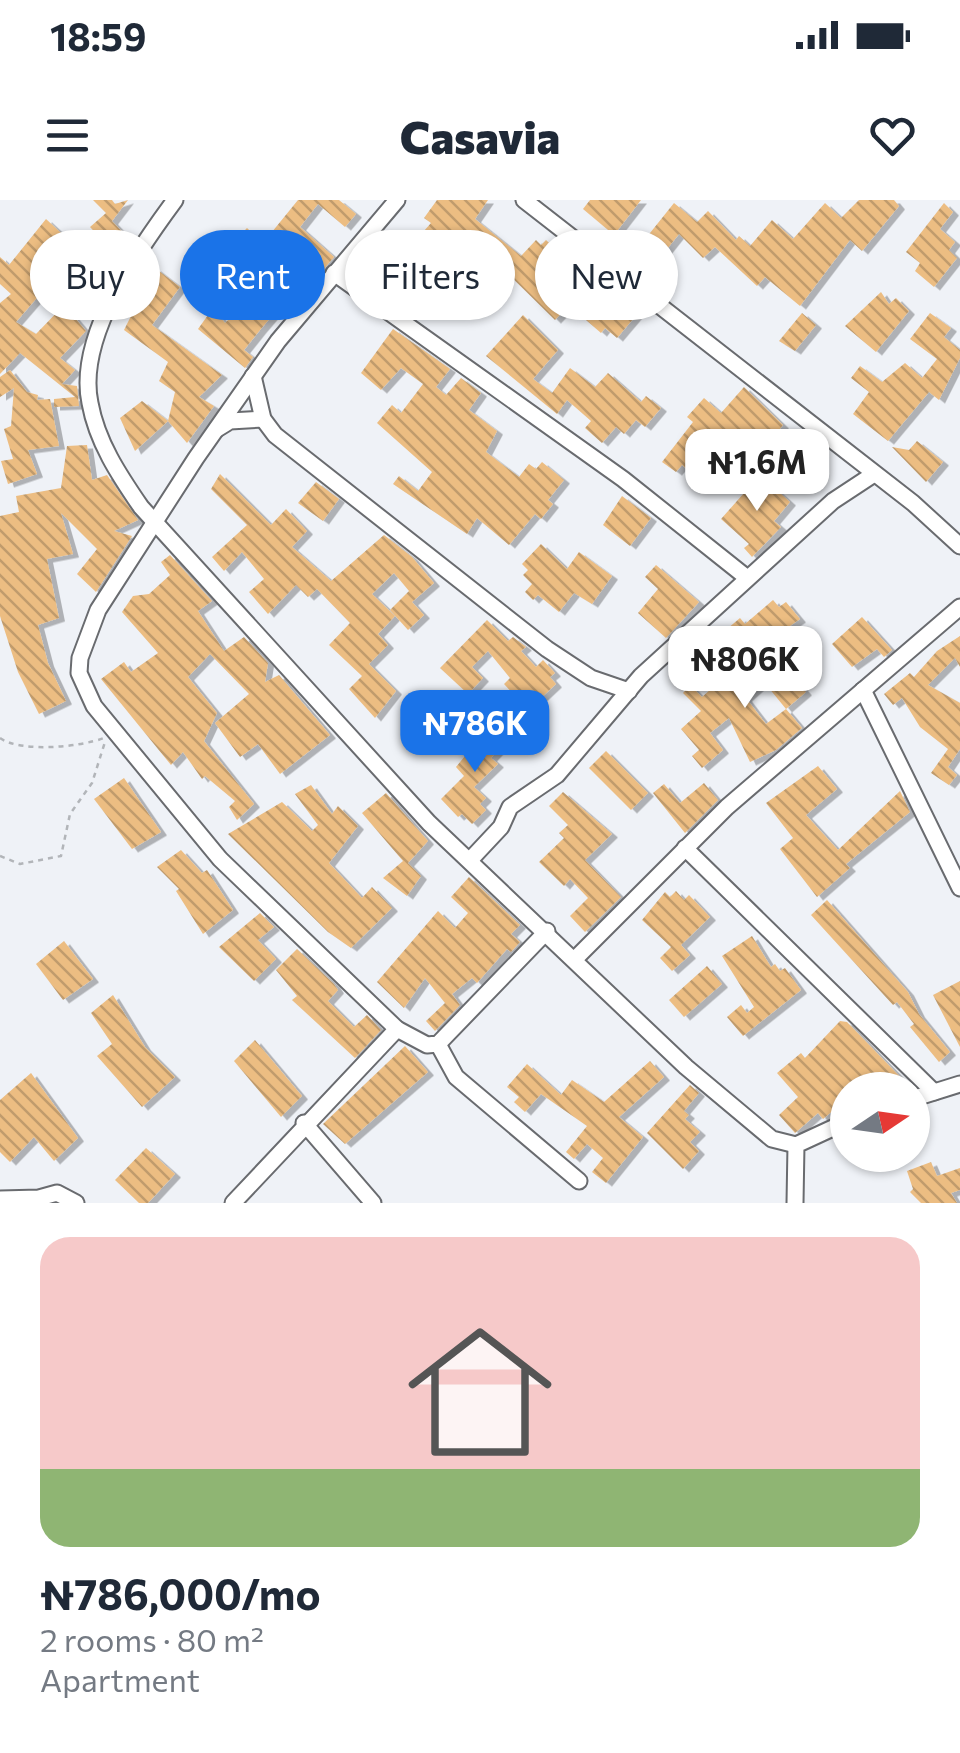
<!DOCTYPE html>
<html lang="en">
<head>
<meta charset="utf-8">
<style>
	:root { --surface:#fff; --page:#f2f2f3; --text:#1f2937; --muted:#747a83; --accent:#1a73e8 }
	body { margin:0; font-family:Commissioner,sans-serif; background:var(--page); color:var(--text); height:100vh; display:flex; flex-direction:column; font-size:38px; white-space:nowrap }
	* { box-sizing:border-box; margin:0 }
	p { font-size:32px; color:var(--muted) }
	.icon { flex:none; width:55px; height:55px; fill:none; stroke:currentColor; stroke-width:2; stroke-linecap:round; stroke-linejoin:round }
	.map { position:relative; height:1003px; overflow:hidden }
	.drawer { display:flex; flex-direction:column; background:var(--surface); flex:1 }
	.drawer>* { flex:none }
	.hud { position:absolute; left:30px; top:30px; width:900px; height:90px; display:flex; gap:20px }
	.needle { width:65px; rotate:77deg }
	.controls { position:absolute; left:830px; top:872px; display:grid; gap:20px }
	.controls a { display:grid; place-items:center; width:100px; height:100px; border-radius:50%; background:var(--surface); box-shadow:0 2px 8px #0004; font-size:50px }
	.price { position:absolute; translate:-50% -85px; padding:0 22px; border-radius:20px; background:#fff; color:#222; font-size:32px; line-height:65px; filter:drop-shadow(0 2px 5px #0008) }
	.price::after { content:''; position:absolute; left:50%; top:60px; width:30px; height:22px; margin-left:-15px; background:inherit; clip-path:polygon(0 0,100% 0,50% 100%) }
	.price.selected { background:var(--accent); color:#fff }
	ul { padding:0; list-style:none }
	li { display:grid; align-content:center; gap:20px; height:530px; padding:0 40px }
	li span { display:grid; place-items:center; height:310px; border-radius:30px; color:#555 }
	li>.icon { margin-inline-start:auto }
	span .icon { width:180px; height:180px; fill:#fffc; stroke-width:1 }
	li b { font-size:42px }
	.pill { padding:0 35px; border-radius:45px; background:var(--surface); box-shadow:0 2px 8px #0004; font-size:35px; line-height:90px }
	.pill.selected { background:var(--accent); color:#fff }
	.status { display:flex; justify-content:space-between; align-items:center; height:70px; padding:0 50px; background:var(--surface); direction:ltr }
	.status svg { height:28px; fill:currentColor }
	header { display:flex; justify-content:space-between; align-items:center; height:130px; padding:0 40px; background:var(--surface); font-size:45px; font-weight:800 }
	.map>svg:first-child { display:block }
</style>
</head>
<body>
<div class="status"><b>18:59</b><svg viewBox="0 0 49 12"><path d="M0 12V9h3v3zM5 12V6h3v6zM10 12V3h3v9zM15 12V0h3v12zM26 1h20v11H26zM47 4h2v5h-2z"/></svg></div>
<header><svg class="icon" aria-label="menu" viewBox="0 0 24 24"><path d="M4 6h16M4 12h16M4 18h16"/></svg>Casavia<svg class="icon" aria-label="heart" viewBox="0 0 24 24"><path d="M12 20l-8-8c-3-5 5-10 8-4 3-6 11-1 8 4z"/></svg></header>
<div class="map">
<svg width="960" height="1003" viewBox="0 0 960 1003">
	<defs>
		<pattern id="building-back-hatch" width="6" height="6" patternUnits="userSpaceOnUse" patternTransform="scale(2.5)"><rect width="6" height="6" fill="#ecbd82"/><path d="M-1 5l2 2M0 0l6 6M5-1l2 2" fill="none" stroke="#c09b6c"/></pattern>
		<filter id="shadow"><feDropShadow dx="6" dy="3.5" stdDeviation="0" flood-color="#0004"/></filter>
	</defs>
	<rect width="100%" height="100%" fill="#eff2f7"/>
	<!-- building -->
	<g fill="url(#building-back-hatch)" fill-rule="evenodd" filter="url(#shadow)">
		<path d="M 93,0 L 112,0 L 115,4 L 128,0 L 112,21 L 132,42 L 105,88 L 87,71 L 107,45 L 90,27 L 106,13 Z"/>
		<path d="M 298,0 L 339,0 L 356,14 L 345,27 L 318,4 L 300,27 L 334,57 L 291,108 L 284,102 L 260,130 L 244,150 L 253,157 L 245,168 L 198,129 L 213,108 L 225,123 L 240,108 L 215,78 L 227,62 L 244,75 L 258,57 L 238,37 L 247,28 L 263,43 Z"/>
		<path d="M 437,0 L 488,0 L 475,19 L 521,56 L 536,40 L 541,45 L 546,40 L 565,58 L 571,51 L 608,80 L 604,86 L 595,79 L 555,120 L 501,67 L 473,101 L 455,86 L 477,59 L 454,41 L 424,73 L 430,78 L 416,97 L 406,90 L 418,73 L 401,57 L 431,23 L 424,18 Z"/>
		<path d="M 590,0 L 641,0 L 614,35 L 583,9 Z"/>
		<path d="M 859,0 L 894,0 L 899,6 L 862,51 L 850,40 L 800,106 L 765,77 L 757,86 L 715,47 L 703,58 L 679,34 L 652,68 L 634,53 L 674,3 L 697,22 L 708,11 L 736,40 L 739,36 L 750,46 L 772,20 L 793,39 L 825,3 L 841,18 Z"/>
		<path d="M 944,3 L 953,12 L 940,29 L 955,42 L 949,50 L 957,58 L 934,87 L 915,71 L 920,63 L 906,52 Z"/>
		<path d="M 46,19 L 73,44 L 53,71 L 33,85 L 42,92 L 16,122 L 36,134 L 64,105 L 86,131 L 60,158 L 75,170 L 62,184 L 77,186 L 79,206 L 54,207 L 54,199 L 75,197 L 20,153 L 0,174 L 0,103 L 11,94 L 0,84 L 0,57 L 9,65 Z"/>
		<path d="M 155,68 L 180,87 L 152,125 L 222,175 L 199,197 L 214,206 L 187,243 L 168,221 L 175,192 L 159,181 L 168,162 L 124,130 Z"/>
		<path d="M 613,89 L 639,112 L 617,138 L 605,128 L 601,133 L 586,120 Z"/>
		<path d="M 881,92 L 889,104 L 896,98 L 909,111 L 876,152 L 845,126 Z"/>
		<path d="M 802,113 L 816,125 L 795,151 L 779,141 Z"/>
		<path d="M 930,113 L 951,128 L 944,137 L 960,150 L 960,158 L 939,200 L 929,192 L 888,241 L 853,214 L 869,192 L 851,178 L 860,166 L 882,182 L 905,163 L 922,178 L 937,159 L 910,139 Z"/>
		<path d="M 523,115 L 558,150 L 533,179 L 552,193 L 570,168 L 595,187 L 608,173 L 641,202 L 646,196 L 661,208 L 645,227 L 636,220 L 624,234 L 616,227 L 602,243 L 585,228 L 591,221 L 567,200 L 557,214 L 486,156 Z"/>
		<path d="M 393,129 L 450,169 L 436,187 L 446,195 L 461,178 L 481,193 L 469,210 L 497,231 L 486,252 L 519,277 L 529,264 L 536,269 L 542,262 L 564,280 L 548,300 L 553,304 L 541,319 L 535,314 L 509,345 L 477,318 L 467,334 L 393,284 L 399,276 L 418,291 L 432,272 L 377,223 L 392,205 L 401,213 L 423,184 L 401,168 L 381,190 L 361,173 Z"/>
		<path d="M 10,170 L 27,192 L 38,195 L 37,200 L 50,199 L 59,246 L 28,250 L 37,274 L 8,284 L 1,261 L 13,259 L 4,229 L 11,226 L 14,188 L 0,197 L 0,177 Z"/>
		<path d="M 744,187 L 783,225 L 767,245 L 751,233 L 733,256 L 716,243 L 692,273 L 682,265 L 676,272 L 662,262 L 693,222 L 687,217 L 704,198 L 721,213 Z"/>
		<path d="M 142,201 L 168,221 L 135,251 L 120,218 Z"/>
		<path d="M 917,241 L 943,262 L 926,282 L 892,247 L 909,250 Z"/>
		<path d="M 87,245 L 92,280 L 107,275 L 138,320 L 114,331 L 132,336 L 96,392 L 77,374 L 97,349 L 61,313 L 73,354 L 47,359 L 59,418 L 38,425 L 48,463 L 66,501 L 39,514 L 18,472 L 0,416 L 0,316 L 19,312 L 16,296 L 61,288 L 67,246 Z"/>
		<path d="M 220,274 L 271,325 L 286,309 L 307,331 L 292,347 L 331,381 L 384,335 L 412,357 L 434,383 L 412,402 L 424,415 L 408,430 L 390,410 L 409,391 L 394,373 L 372,394 L 395,416 L 378,434 L 388,445 L 369,464 L 396,491 L 375,518 L 349,489 L 362,476 L 329,445 L 350,423 L 317,389 L 308,397 L 296,385 L 268,414 L 249,392 L 264,379 L 242,352 L 224,371 L 212,357 L 247,325 L 211,289 Z"/>
		<path d="M 760,275 L 790,302 L 774,321 L 781,327 L 752,357 L 744,348 L 749,344 L 721,319 Z"/>
		<path d="M 316,282 L 339,299 L 323,321 L 298,303 Z"/>
		<path d="M 622,296 L 651,318 L 630,346 L 603,325 Z"/>
		<path d="M 541,344 L 567,369 L 579,352 L 612,376 L 592,404 L 574,393 L 559,412 L 538,395 L 533,400 L 525,392 L 532,384 L 523,375 L 528,370 L 522,364 Z"/>
		<path d="M 170,355 L 212,401 L 198,411 L 224,451 L 244,437 L 268,463 L 265,482 L 279,475 L 330,535 L 280,574 L 258,544 L 240,557 L 215,523 L 249,494 L 210,454 L 188,477 L 217,513 L 204,541 L 254,604 L 237,620 L 229,607 L 235,601 L 205,576 L 202,579 L 183,552 L 171,565 L 101,479 L 124,462 L 131,472 L 158,453 L 122,412 L 133,396 L 149,394 L 170,375 L 161,362 Z"/>
		<path d="M 656,365 L 699,402 L 666,438 L 638,413 L 658,389 L 645,377 Z"/>
		<path d="M 773,400 L 779,407 L 786,402 L 800,419 L 748,455 L 727,429 L 740,418 L 745,424 Z"/>
		<path d="M 862,417 L 892,450 L 884,457 L 877,449 L 852,467 L 832,444 Z"/>
		<path d="M 487,420 L 508,441 L 513,437 L 526,447 L 521,451 L 536,467 L 543,460 L 555,473 L 550,477 L 556,484 L 528,510 L 504,484 L 510,478 L 488,451 L 472,467 L 483,478 L 468,494 L 440,468 Z"/>
		<path d="M 960,436 L 960,467 L 955,458 L 928,485 L 960,503 L 960,549 L 948,567 L 957,575 L 949,585 L 931,573 L 948,549 L 920,527 L 902,498 L 893,505 L 884,494 L 910,473 L 914,477 L 937,451 Z"/>
		<path d="M 754,451 L 779,479 L 788,471 L 806,492 L 786,509 L 802,528 L 776,550 L 750,562 L 729,518 L 710,533 L 723,550 L 702,568 L 692,556 L 699,550 L 681,529 L 701,511 L 683,493 L 690,485 L 702,497 ZM 764,482 L 786,509 L 766,524 L 746,498 Z"/>
		<path d="M 492,523 L 509,539 L 491,558 L 498,564 L 474,587 L 486,598 L 480,604 L 486,610 L 472,624 L 462,614 L 458,617 L 441,599 L 464,576 L 456,567 Z"/>
		<path d="M 606,551 L 648,593 L 631,610 L 589,568 Z"/>
		<path d="M 818,566 L 837,589 L 806,615 L 838,650 L 900,591 L 910,612 L 846,664 L 850,668 L 817,697 L 780,649 L 793,638 L 766,603 Z"/>
		<path d="M 124,578 L 161,632 L 132,649 L 94,599 Z"/>
		<path d="M 704,583 L 718,600 L 685,633 L 653,593 L 664,584 L 680,603 Z"/>
		<path d="M 311,585 L 332,614 L 338,606 L 358,626 L 329,663 L 362,698 L 372,687 L 392,708 L 351,748 L 328,732 L 228,634 L 282,602 L 312,631 L 318,625 L 295,594 Z"/>
		<path d="M 563,592 L 612,634 L 585,660 L 621,697 L 585,732 L 570,716 L 588,698 L 570,679 L 564,686 L 539,662 L 564,638 L 559,633 L 568,625 L 549,606 Z"/>
		<path d="M 386,593 L 428,641 L 408,663 L 421,676 L 407,696 L 383,678 L 403,661 L 362,613 Z"/>
		<path d="M 181,650 L 202,673 L 207,670 L 233,710 L 203,734 L 176,691 L 179,689 L 157,667 Z"/>
		<path d="M 469,677 L 520,725 L 511,734 L 520,742 L 511,752 L 507,749 L 477,783 L 472,778 L 452,794 L 460,805 L 435,831 L 426,821 L 445,803 L 425,778 L 404,808 L 377,782 L 438,711 L 455,728 L 468,713 L 451,697 Z"/>
		<path d="M 676,691 L 684,700 L 689,695 L 710,717 L 681,745 L 690,755 L 672,771 L 660,758 L 671,747 L 642,720 L 665,692 L 670,697 Z"/>
		<path d="M 827,700 L 908,792 L 919,814 L 950,852 L 939,862 L 910,827 L 914,824 L 897,802 L 893,805 L 811,715 Z"/>
		<path d="M 260,713 L 274,727 L 258,740 L 276,759 L 254,781 L 219,747 Z"/>
		<path d="M 752,736 L 771,767 L 775,764 L 780,771 L 785,768 L 801,790 L 743,836 L 727,817 L 741,805 L 747,813 L 754,807 L 722,756 Z"/>
		<path d="M 64,741 L 93,779 L 63,800 L 36,764 Z"/>
		<path d="M 297,749 L 334,784 L 338,790 L 328,801 L 354,827 L 367,815 L 381,830 L 355,858 L 292,800 L 297,796 L 276,770 Z"/>
		<path d="M 707,766 L 722,784 L 684,817 L 669,800 Z"/>
		<path d="M 960,781 L 960,847 L 933,795 Z"/>
		<path d="M 113,795 L 145,847 L 175,877 L 142,907 L 97,856 L 112,844 L 91,813 Z"/>
		<path d="M 840,821 L 847,822 L 905,882 L 883,890 L 877,880 L 866,890 L 848,890 L 848,898 L 823,919 L 818,913 L 795,933 L 779,915 L 798,897 L 777,873 L 801,853 L 805,858 Z"/>
		<path d="M 255,840 L 302,896 L 281,917 L 234,861 Z"/>
		<path d="M 405,846 L 428,872 L 345,944 L 323,924 Z"/>
		<path d="M 650,861 L 664,877 L 619,917 L 643,937 L 606,983 L 592,972 L 603,958 L 587,944 L 574,959 L 566,952 L 587,926 L 541,894 L 525,912 L 514,902 L 519,897 L 507,887 L 527,864 L 561,895 L 572,880 L 604,902 Z"/>
		<path d="M 31,873 L 78,938 L 54,961 L 34,937 L 10,962 L 0,952 L 0,900 Z"/>
		<path d="M 690,885 L 699,893 L 684,911 L 689,915 L 685,919 L 700,932 L 690,942 L 699,951 L 683,969 L 647,933 Z"/>
		<path d="M 146,948 L 175,974 L 148,1003 L 139,1003 L 115,980 Z"/>
		<path d="M 931,962 L 937,976 L 960,968 L 960,990 L 951,993 L 957,1003 L 921,1003 L 910,992 L 913,989 L 907,971 Z"/>
	</g>
	<g fill="none" stroke-linecap="round" stroke-linejoin="round">
		<!-- minor casing -->
		<g stroke="#696b6f" stroke-width="19">
			<g id="minor">
				<path d="M 175,0 C 138,50 76,137 90,203 C 97,242 119,275 141,307 L 429,623 L 686,867 L 772,939 L 796,945"/>
				<path d="M 524,0 L 913,303 L 960,346"/>
				<path d="M 334,73 L 623,279 L 746,377"/>
				<path d="M 253,176 L 263,219 L 275,235 L 547,449 L 591,478 L 629,491"/>
				<path d="M 217,229 L 230,221 L 263,219"/>
				<path d="M 863,490 L 960,688"/>
				<path d="M 685,648 L 934,892"/>
				<path d="M 471,659 L 501,627 L 510,607 L 557,575 L 641,476 L 833,301 L 874,274"/>
				<path d="M 576,758 L 727,607 L 960,407"/>
				<path d="M 397,829 L 220,659 L 94,506 L 79,473 L 80,458 L 98,410 L 196,258 L 278,141 L 397,0"/>
				<path d="M 438,844 L 456,877 L 579,981"/>
				<path d="M 912,899 L 960,884"/>
				<path d="M 304,923 L 373,1003"/>
				<path d="M 0,999 L 39,998 L 57,993 L 76,1003"/>
				<path d="M 233,1003 L 397,829 L 427,845 L 438,844 L 547,731"/>
				<path d="M 795,1003 L 796,945 L 848,921"/>
			</g>
		</g>
		<!-- path -->
		<g stroke="#b2b5b9" stroke-width="2.5" stroke-dasharray="5 5" stroke-linecap="butt">
			<path d="M 0,538 C 21,553 80,547 104,538"/>
			<path d="M 0,656 L 20,664 L 61,656 L 70,614 L 92,583 L 105,542"/>
		</g>
		<!-- minor -->
		<use href="#minor" stroke="#fff" stroke-width="15"/>
	</g>
</svg>
<div class="controls">
<a><svg class="needle" viewBox="-14 -14 28 28"><path d="M0-13l5 13h-10z" fill="#e53935"/><path d="M0 13l5-13h-10z" fill="#747a83"/></svg></a>
</div>
<b class="price" style="left:757px;top:314px">₦1.6M</b>
<b class="price" style="left:745px;top:511px">₦806K</b>
<b class="price selected" style="left:475px;top:575px">₦786K</b>
<div class="hud">
<a class="pill">Buy</a>
<a class="pill selected">Rent</a>
<a class="pill">Filters</a>
<a class="pill">New</a>
</div>
</div>
<section class="drawer">
<ul>
<li><span style="background:linear-gradient(#f6c9c9 75%,#8fb573 0)"><svg class="icon" aria-label="home" viewBox="0 0 24 24"><path d="M3 11l9-7 9 7M6 9v11h12V9"/></svg></span><div><b>₦786,000/mo</b><p>2 rooms · 80 m²</p><p>Apartment</p></div></li>
</ul>
</section>
</body>
</html>
